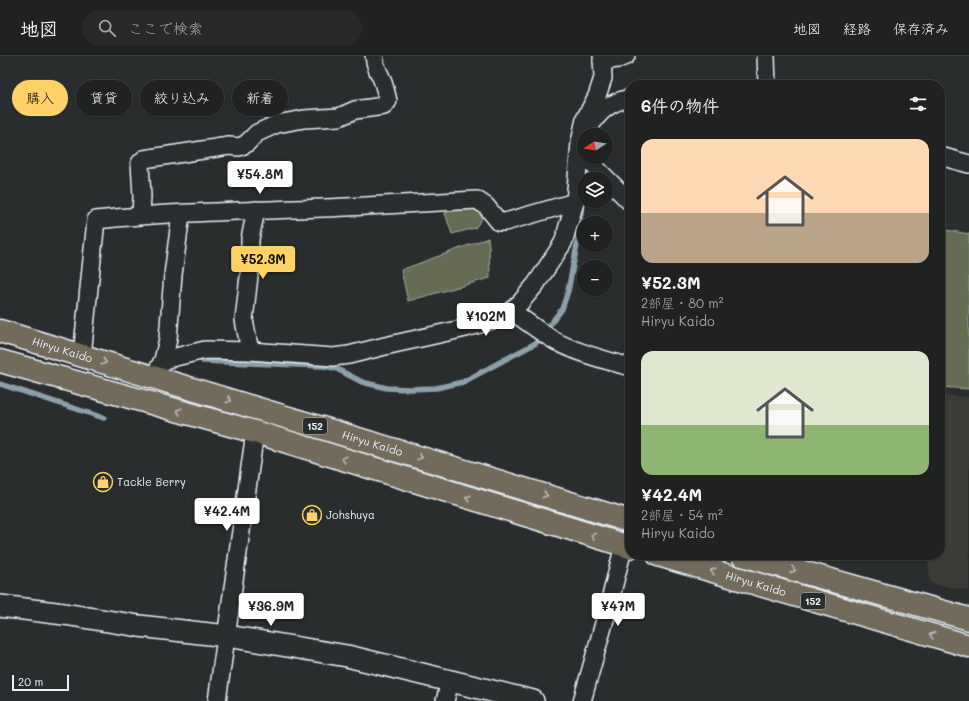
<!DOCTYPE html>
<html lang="ja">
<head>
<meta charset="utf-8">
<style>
	:root { --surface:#202222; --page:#282a2a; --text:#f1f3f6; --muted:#a2a4a5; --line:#3d3f40; --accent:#ffd166 }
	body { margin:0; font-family:Mali,"Klee One",sans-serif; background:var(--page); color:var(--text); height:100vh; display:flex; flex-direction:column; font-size:15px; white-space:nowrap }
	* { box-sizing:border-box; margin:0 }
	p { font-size:13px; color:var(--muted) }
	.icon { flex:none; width:22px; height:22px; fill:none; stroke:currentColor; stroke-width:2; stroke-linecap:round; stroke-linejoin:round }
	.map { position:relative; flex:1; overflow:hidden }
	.panel { position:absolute; left:625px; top:24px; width:320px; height:480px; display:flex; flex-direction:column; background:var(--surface); border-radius:16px; box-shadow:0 1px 3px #0004,0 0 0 1px var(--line) }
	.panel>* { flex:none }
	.top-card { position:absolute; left:12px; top:24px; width:380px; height:36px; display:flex; gap:8px }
	.needle { width:26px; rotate:258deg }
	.buttons { position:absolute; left:577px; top:72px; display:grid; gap:8px }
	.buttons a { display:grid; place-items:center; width:36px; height:36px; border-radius:50%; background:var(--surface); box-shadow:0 1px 3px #0004,0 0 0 1px var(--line); font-size:20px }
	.scale { position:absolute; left:12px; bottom:10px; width:57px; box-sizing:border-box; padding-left:4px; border:2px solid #e8f1f8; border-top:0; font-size:11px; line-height:14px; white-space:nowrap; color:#e8f1f8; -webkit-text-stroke:3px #2a2d2e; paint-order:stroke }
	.price { position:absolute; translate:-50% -34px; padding:0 9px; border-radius:4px; background:#fff; color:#222; font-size:13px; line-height:26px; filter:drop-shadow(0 1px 2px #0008) }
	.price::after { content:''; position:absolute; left:50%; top:24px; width:12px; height:9px; margin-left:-6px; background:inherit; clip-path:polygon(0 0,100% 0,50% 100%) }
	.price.selected { background:var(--accent); color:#111 }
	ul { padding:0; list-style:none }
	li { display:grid; align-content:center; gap:8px; height:212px; padding:0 16px }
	li span { display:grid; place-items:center; height:124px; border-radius:12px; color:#555 }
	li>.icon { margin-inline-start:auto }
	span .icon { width:72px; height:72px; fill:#fffc; stroke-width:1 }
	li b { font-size:17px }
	h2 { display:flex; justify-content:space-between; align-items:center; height:48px; padding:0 16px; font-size:17px }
	.pill { padding:0 14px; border-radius:18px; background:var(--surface); box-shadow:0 1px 3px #0004,0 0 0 1px var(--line); font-size:14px; line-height:36px }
	.pill.selected { background:var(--accent); color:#111 }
	header { display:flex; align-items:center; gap:24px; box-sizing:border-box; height:56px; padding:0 20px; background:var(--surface); border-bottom:1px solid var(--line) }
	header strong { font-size:19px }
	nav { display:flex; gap:22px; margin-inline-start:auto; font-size:14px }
	.search { width:280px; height:36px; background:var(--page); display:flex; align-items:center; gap:10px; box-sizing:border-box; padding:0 14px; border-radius:22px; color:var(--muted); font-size:15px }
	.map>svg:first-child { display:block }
</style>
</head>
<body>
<header>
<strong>地図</strong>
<div class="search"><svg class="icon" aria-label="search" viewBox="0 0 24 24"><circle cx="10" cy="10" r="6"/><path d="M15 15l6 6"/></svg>ここで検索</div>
<nav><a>地図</a><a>経路</a><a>保存済み</a></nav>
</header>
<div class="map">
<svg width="969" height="645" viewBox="0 0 969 645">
	<rect width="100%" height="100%" fill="#2a2d2e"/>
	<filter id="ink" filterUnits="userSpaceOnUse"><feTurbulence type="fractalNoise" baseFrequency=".025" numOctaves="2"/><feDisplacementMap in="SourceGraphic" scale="8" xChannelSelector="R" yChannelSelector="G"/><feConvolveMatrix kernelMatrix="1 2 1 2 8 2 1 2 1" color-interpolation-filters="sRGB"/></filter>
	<g filter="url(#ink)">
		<!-- built -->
		<path fill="#3e3b39" d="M 940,339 L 969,341 L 969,535 L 931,527 L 927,499 L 940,499 Z"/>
		<!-- green -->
		<g fill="#656c52" stroke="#a6aea5">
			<path d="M 464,151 L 478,152 L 482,163 L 475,172 L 452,178 L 445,157 Z"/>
			<path d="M 940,173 L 969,178 L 969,333 L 940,331 Z"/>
			<path d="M 488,182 L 489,190 L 490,222 L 408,245 L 401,214 Z"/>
		</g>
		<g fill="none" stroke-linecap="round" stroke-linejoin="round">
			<!-- stream -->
			<g stroke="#8ca0a9" stroke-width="5.5">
				<path d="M 203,305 L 323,310 L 335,312 L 362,326 L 387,332 L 409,333 L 436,332 L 463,326 L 536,287 L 562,253 L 568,235 L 577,189 L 582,148"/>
				<path d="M 0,328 L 104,362"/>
			</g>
			<!-- minor casing -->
			<g stroke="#e8f1f8" stroke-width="20">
				<g id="minor">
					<path d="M 766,0 L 767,29"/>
					<path d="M 602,5 L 618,3 L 626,0"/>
					<path d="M 589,72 C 599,55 610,46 630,42"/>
					<path d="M 940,100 L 969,108"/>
					<path d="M 585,101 L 630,146"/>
					<path d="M 141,159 L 142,140 L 140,107 L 144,103 L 229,90 L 239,91 L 246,88 L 257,77 L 277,68 L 304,63 L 339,61 L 355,54 L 384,50 L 388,45 C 386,36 384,27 380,19 C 376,12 375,8 374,0"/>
					<path d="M 512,255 C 527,266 541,277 557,286 C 580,298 606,304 630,311"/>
					<path d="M 250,295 L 244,264 L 250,211 L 250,183 L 256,154"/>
					<path d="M 82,300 L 96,164 C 180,155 263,155 347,151 C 390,149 434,146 477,144 L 486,150 L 499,166 L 505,166 L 575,146"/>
					<path d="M 163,304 L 168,283 L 173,219 L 181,158"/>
					<path d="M 154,321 L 163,304 L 205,294 L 250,295 L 333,301 L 349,299 L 385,290 L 466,272 L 503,261 L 520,247 L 536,228 L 563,187 L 575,146 L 580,86 L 585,63 L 597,40 L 603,22 L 602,0"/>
					<path d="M 217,645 L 255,376"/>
					<path d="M 445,645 L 450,625"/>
					<path d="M 582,645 L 606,560 L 624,489"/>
				</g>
			</g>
			<!-- tertiary casing -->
			<g stroke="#e8f1f8" stroke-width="24">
				<path id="tertiary" d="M 0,550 L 64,558 L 139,570 L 227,580 L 347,600 L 533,645"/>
			</g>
			<!-- trunk casing -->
			<g stroke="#e8f1f8" stroke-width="25">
				<g id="trunk">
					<path id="s1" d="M 0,275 L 630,465"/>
					<path d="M 0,305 L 255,376 L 630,491"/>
					<path id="s2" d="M 658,499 L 969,590"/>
					<path d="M 742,499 L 969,563"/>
				</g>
			</g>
			<!-- minor -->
			<use href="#minor" stroke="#2a2d2e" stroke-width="17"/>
			<!-- tertiary -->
			<use href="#tertiary" stroke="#2a2d2e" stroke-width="21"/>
			<!-- trunk -->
			<use href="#trunk" stroke="#726b5a" stroke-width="22"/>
		</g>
		<!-- one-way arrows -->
		<defs><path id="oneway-chevron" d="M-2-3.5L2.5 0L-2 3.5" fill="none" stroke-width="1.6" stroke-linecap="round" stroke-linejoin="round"/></defs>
		<g stroke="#b9bbb9">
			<use href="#oneway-chevron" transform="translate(104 306) rotate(17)"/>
			<use href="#oneway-chevron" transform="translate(229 344) rotate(17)"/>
			<use href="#oneway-chevron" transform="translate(179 355) rotate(-164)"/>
			<use href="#oneway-chevron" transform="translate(420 401) rotate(17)"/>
			<use href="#oneway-chevron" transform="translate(344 403) rotate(-163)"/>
			<use href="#oneway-chevron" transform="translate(545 439) rotate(17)"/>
			<use href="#oneway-chevron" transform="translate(468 442) rotate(-163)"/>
			<use href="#oneway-chevron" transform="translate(593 480) rotate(-163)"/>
			<use href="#oneway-chevron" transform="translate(793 514) rotate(16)"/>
			<use href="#oneway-chevron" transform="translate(713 515) rotate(-164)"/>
			<use href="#oneway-chevron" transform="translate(932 579) rotate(-164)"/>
		</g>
	</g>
	<!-- icons -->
	<defs>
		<g id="shop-ring" transform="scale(1)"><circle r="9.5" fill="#2a2d2e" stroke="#ffd166" stroke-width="1.5"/><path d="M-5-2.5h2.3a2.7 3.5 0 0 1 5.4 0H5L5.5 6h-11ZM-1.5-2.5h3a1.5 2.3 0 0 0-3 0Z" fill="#ffd166"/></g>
	</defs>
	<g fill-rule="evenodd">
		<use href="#shop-ring" x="103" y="426"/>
		<use href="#shop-ring" x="312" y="459"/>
	</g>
	<g text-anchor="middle" stroke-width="4" stroke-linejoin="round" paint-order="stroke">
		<!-- shield labels -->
		<g fill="#2a2d2e" stroke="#afb6bb" stroke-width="1">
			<rect x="303" y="362" width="24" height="16" rx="3"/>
			<rect x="801" y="537" width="24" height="16" rx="3"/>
		</g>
		<g font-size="10" font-weight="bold" fill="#e8f1f8">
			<text x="315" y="374">152</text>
			<text x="813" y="549">152</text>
		</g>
		<!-- street labels -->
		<g font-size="11" fill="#e8f1f8" stroke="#2a2d2e">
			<text dy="4" stroke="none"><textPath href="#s1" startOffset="65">Hiryu Kaido</textPath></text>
			<text dy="4" stroke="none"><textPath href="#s1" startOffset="389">Hiryu Kaido</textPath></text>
			<text dy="4" stroke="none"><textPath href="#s2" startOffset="102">Hiryu Kaido</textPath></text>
		</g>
		<!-- poi labels -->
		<g font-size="11" fill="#e8f1f8" stroke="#2a2d2e" text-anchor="start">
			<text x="117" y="430">Tackle Berry</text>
			<text x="326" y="463">Johshuya</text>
		</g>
	</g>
</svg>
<div class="buttons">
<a><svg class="needle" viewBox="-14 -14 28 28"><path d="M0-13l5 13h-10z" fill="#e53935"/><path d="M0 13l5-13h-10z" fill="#a2a4a5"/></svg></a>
<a><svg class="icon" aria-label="layers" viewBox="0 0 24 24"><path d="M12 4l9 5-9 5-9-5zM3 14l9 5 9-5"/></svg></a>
<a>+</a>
<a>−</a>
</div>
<div class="scale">20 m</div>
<b class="price" style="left:260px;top:139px">¥54.8M</b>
<b class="price selected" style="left:263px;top:224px">¥52.3M</b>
<b class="price" style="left:486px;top:281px">¥102M</b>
<b class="price" style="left:227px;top:476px">¥42.4M</b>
<b class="price" style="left:271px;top:571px">¥36.9M</b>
<b class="price" style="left:618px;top:571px">¥47M</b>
<div class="top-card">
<a class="pill selected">購入</a>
<a class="pill">賃貸</a>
<a class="pill">絞り込み</a>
<a class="pill">新着</a>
</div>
<section class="panel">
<h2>6件の物件<svg class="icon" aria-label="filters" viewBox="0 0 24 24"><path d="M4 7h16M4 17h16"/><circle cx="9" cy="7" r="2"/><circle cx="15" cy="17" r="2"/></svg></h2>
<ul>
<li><span style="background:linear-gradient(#ffd9b3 60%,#b9a48a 0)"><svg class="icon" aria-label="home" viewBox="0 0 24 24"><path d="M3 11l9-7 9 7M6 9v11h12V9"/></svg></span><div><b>¥52.3M</b><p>2部屋 · 80 m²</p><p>Hiryu Kaido</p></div></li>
<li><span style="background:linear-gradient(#dfe7d0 60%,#8fb573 0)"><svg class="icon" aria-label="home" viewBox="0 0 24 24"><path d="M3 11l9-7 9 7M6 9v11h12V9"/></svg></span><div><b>¥42.4M</b><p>2部屋 · 54 m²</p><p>Hiryu Kaido</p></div></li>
</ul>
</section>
</div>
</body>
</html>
